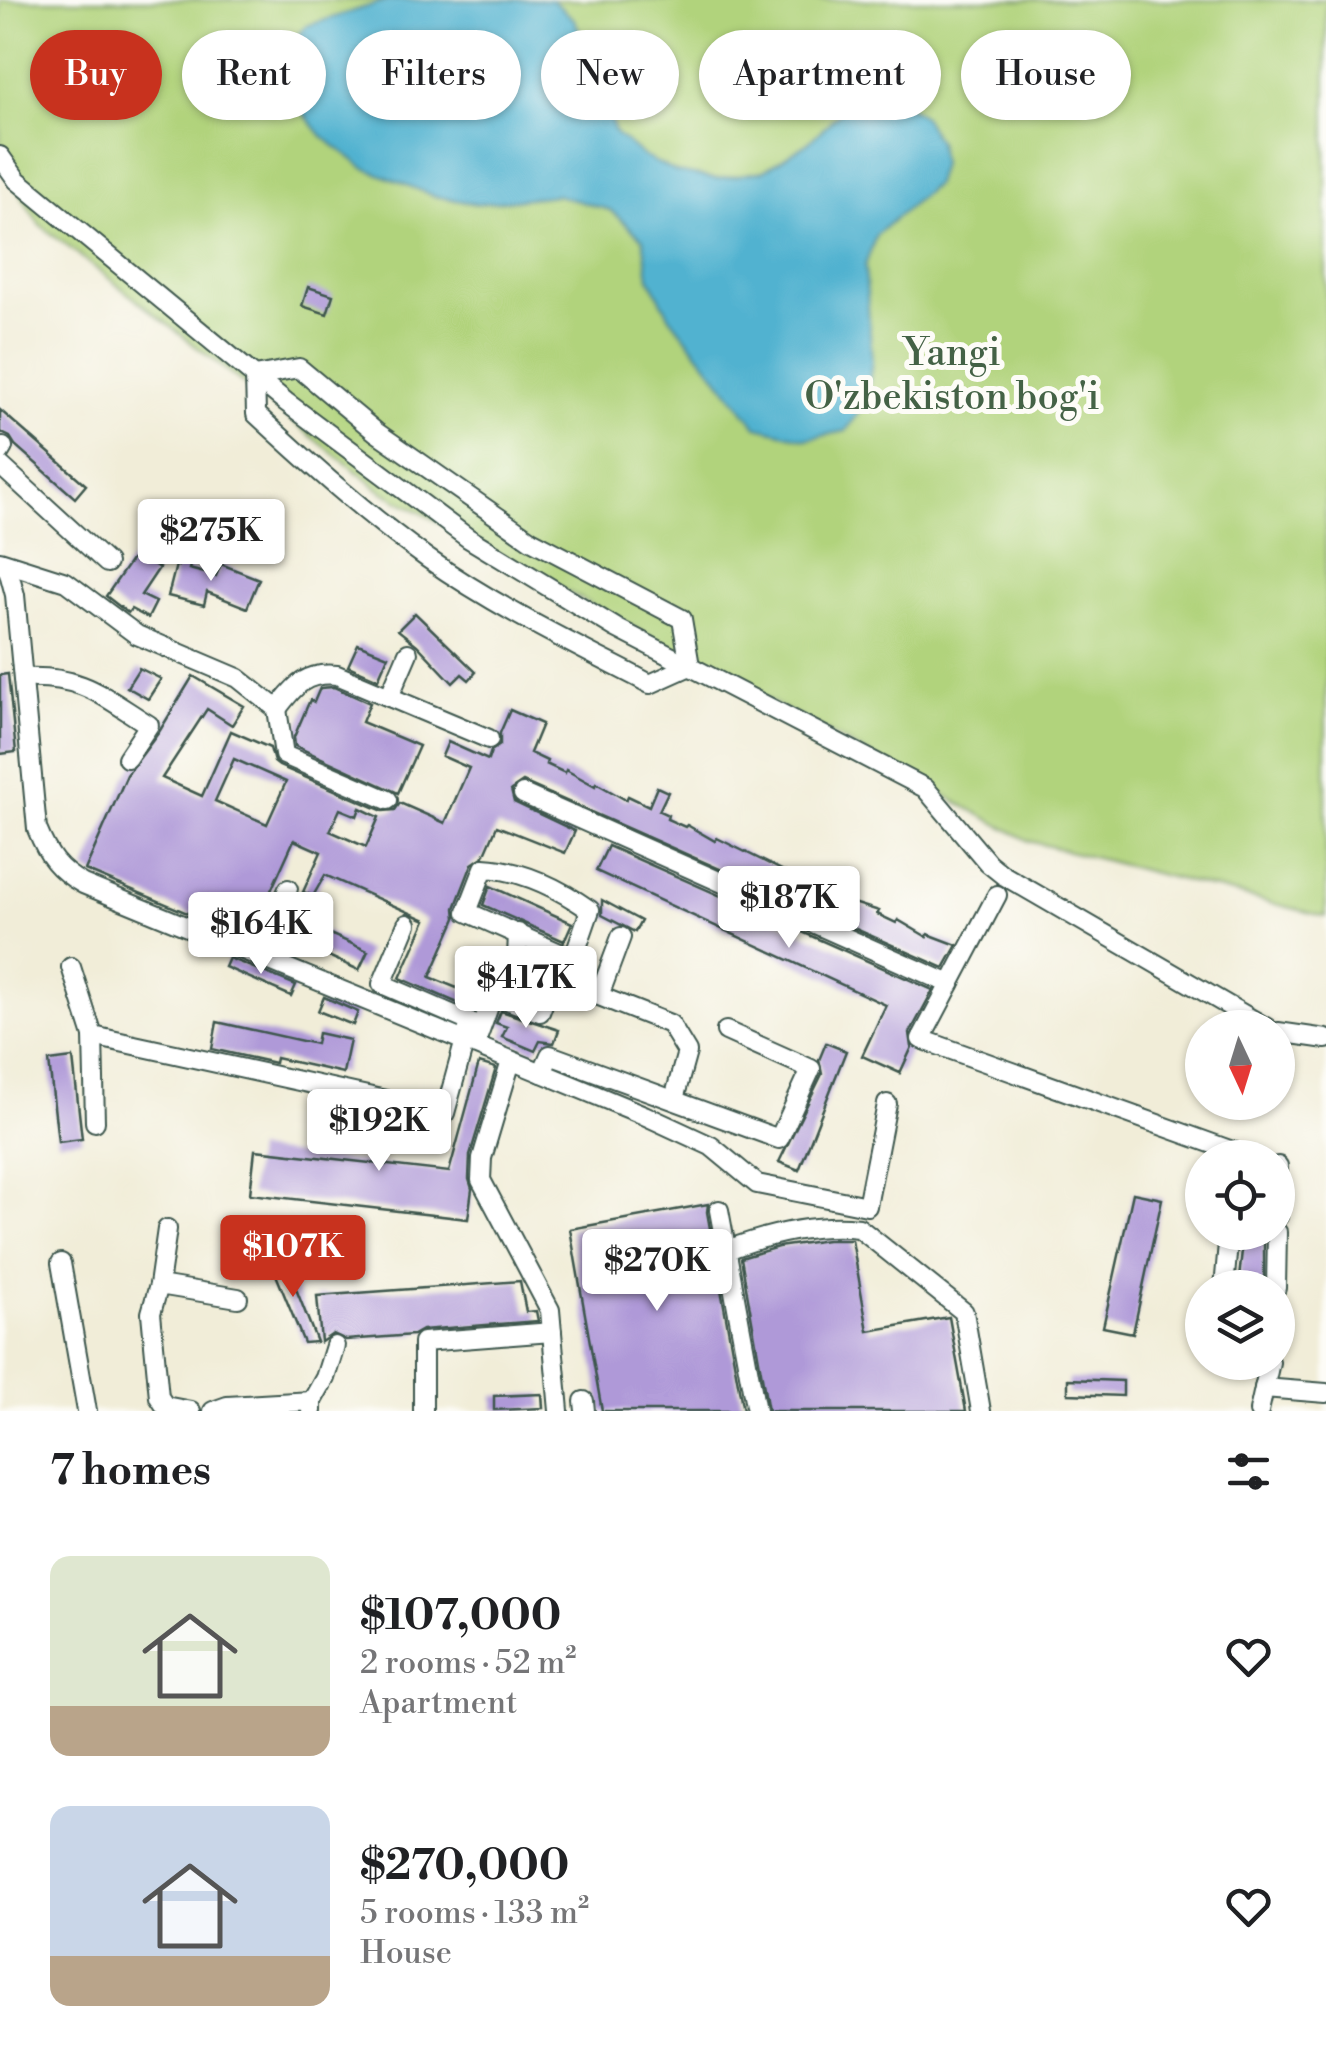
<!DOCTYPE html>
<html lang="en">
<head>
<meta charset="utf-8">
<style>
	:root { --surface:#fff; --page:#f6f6f6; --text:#202124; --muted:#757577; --accent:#c8321e }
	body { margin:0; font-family:"Libre Bodoni",serif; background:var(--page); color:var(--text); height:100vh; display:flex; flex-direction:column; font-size:38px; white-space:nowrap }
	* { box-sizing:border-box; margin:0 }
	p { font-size:32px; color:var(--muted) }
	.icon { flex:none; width:55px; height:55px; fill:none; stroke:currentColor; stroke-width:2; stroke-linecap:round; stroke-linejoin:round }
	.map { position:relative; height:1411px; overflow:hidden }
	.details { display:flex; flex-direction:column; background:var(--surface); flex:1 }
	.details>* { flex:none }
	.hud { position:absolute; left:30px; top:30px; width:1268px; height:90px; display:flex; gap:20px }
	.needle { width:65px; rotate:176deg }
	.tools { position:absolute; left:1185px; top:1010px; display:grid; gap:20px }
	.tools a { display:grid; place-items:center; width:110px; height:110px; border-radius:50%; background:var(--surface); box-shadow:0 2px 8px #0004; font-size:50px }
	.price { position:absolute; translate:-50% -85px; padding:0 22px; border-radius:10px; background:#fff; color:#222; font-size:32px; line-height:65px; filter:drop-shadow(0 2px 5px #0008) }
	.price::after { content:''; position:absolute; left:50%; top:60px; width:30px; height:22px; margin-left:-15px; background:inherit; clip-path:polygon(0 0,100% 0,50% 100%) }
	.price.active { background:var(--accent); color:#fff }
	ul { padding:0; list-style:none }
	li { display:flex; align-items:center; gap:30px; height:250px; padding:0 50px }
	li span { display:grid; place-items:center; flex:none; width:280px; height:200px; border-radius:20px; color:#555 }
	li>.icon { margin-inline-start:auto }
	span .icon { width:120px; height:120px; fill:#fffc; stroke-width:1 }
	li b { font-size:42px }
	h2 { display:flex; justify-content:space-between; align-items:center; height:120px; padding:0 50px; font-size:42px }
	.pill { padding:0 35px; border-radius:45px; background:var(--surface); box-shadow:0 2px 8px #0004; font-size:35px; line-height:90px }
	.pill.active { background:var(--accent); color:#fff }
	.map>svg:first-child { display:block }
</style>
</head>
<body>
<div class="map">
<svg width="1326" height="1411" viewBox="0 0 1326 1411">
	<rect width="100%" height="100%" fill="#fdfcf7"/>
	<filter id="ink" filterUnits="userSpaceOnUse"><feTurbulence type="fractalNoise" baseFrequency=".01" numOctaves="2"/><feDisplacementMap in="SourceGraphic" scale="20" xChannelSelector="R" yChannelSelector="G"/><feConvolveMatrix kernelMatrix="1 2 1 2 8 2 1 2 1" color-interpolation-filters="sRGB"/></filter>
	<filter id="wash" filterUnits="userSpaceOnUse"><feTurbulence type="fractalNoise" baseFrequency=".0048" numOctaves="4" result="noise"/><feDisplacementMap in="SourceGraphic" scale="40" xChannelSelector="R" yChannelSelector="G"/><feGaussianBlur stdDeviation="2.25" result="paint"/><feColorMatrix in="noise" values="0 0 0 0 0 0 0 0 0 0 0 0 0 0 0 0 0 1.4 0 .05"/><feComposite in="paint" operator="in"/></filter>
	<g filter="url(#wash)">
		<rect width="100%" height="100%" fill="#f1edd8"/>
		<!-- green -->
		<path fill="#b1d37b" stroke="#688858" stroke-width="2.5" d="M 0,0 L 1326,0 L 1326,917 L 1029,841 L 383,492 L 39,224 L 0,162 Z"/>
		<!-- water -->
		<path fill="#51b2d0" stroke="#387882" stroke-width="2.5" d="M 388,0 L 552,0 L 574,19 L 594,60 L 615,133 L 643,156 L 676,172 L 717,179 L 763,171 L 808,143 L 846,106 L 872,97 L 895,98 L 922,115 L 938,141 L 941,164 L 935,184 L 876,235 L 865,266 L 872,361 L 866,402 L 846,431 L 806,439 L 757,427 L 670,317 L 649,277 L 643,239 L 610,210 L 556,195 L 477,204 L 434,196 L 364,168 L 322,136 L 295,103 L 285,73 L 289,45 L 306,26 Z"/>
		<g id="blocks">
			<!-- building -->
			<g fill="#af99d8" fill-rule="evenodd">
				<path d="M 308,287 L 333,295 L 327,314 L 302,306 Z"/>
				<path d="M 0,410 L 86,485 L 75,498 L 15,445 L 10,437 L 0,432 Z"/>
				<path d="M 183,552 L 193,555 L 189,569 L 216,576 L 221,564 L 259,579 L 247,608 L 207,592 L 204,605 L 168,596 L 176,565 L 178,566 Z"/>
				<path d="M 136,553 L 159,568 L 141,595 L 156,602 L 148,618 L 131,609 L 128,613 L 106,596 Z"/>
				<path d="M 415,613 L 476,672 L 469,680 L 462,674 L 453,683 L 417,645 L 398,630 Z"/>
				<path d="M 358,644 L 388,656 L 378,679 L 348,666 Z"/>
				<path d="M 139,668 L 161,679 L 148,699 L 127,687 Z"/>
				<path d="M 8,674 L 16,752 L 0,754 L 0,675 Z"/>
				<path d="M 193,676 L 244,706 L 232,725 L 207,709 L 162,778 L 202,796 L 231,731 L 270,748 L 274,762 L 279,766 L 383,811 L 395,810 L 400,803 L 445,823 L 469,768 L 442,756 L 448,742 L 488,760 L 491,751 L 500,745 L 500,733 L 510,710 L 542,724 L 530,753 L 547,761 L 546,764 L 565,773 L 566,770 L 595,786 L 596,783 L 626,800 L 628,796 L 649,806 L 657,787 L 668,792 L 659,811 L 668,815 L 667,819 L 685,827 L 687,825 L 715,841 L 717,838 L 806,882 L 807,879 L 848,897 L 847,901 L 879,911 L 877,914 L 896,923 L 898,920 L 927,937 L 928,934 L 957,945 L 944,968 L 523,782 L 511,790 L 514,802 L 575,831 L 565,853 L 497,826 L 484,856 L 472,864 L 455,908 L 456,918 L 430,977 L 479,997 L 474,1010 L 400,978 L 426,920 L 325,875 L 313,896 L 303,892 L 321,852 L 294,840 L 249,939 L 85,870 L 127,775 L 159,732 ZM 234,759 L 286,782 L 267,824 L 215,801 ZM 360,808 L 379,817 L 366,847 L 330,831 L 340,809 L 357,816 Z"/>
				<path d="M 334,687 L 370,703 L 362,722 L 419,746 L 398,793 L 295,746 L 294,737 L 310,700 L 314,702 L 320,688 Z"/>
				<path d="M 608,846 L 933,990 L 910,1033 L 912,1047 L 900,1073 L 862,1056 L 886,1005 L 596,871 Z"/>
				<path d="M 490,886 L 572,923 L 564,941 L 483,905 Z"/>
				<path d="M 602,900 L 641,921 L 635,932 L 602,915 Z"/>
				<path d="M 310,925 L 368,951 L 359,970 L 302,944 Z"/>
				<path d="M 229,958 L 296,985 L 291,996 L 225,967 Z"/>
				<path d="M 324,997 L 358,1012 L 353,1025 L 318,1011 Z"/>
				<path d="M 501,1011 L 559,1030 L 554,1043 L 540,1041 L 535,1051 L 502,1037 L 507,1027 L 496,1023 Z"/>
				<path d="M 217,1022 L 316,1044 L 318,1033 L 350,1040 L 343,1073 L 276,1058 L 275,1063 L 212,1049 Z"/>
				<path d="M 826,1043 L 846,1051 L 799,1170 L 779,1162 L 822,1074 L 819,1060 Z"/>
				<path d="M 73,1058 L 82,1139 L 58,1142 L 49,1061 Z"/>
				<path d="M 479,1063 L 496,1068 L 470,1155 L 469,1179 L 472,1189 L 468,1219 L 250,1194 L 255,1150 L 449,1172 Z"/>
				<path d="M 1133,1193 L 1162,1199 L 1133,1333 L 1103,1327 Z"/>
				<path d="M 708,1204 L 707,1212 L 743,1411 L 602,1411 L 570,1229 Z"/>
				<path d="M 1244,1232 L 1264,1232 L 1264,1288 L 1238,1288 Z"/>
				<path d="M 827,1240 L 852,1240 L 868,1331 L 949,1317 L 966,1411 L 768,1411 L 741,1258 L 778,1247 Z"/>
				<path d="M 283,1256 L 317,1342 L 304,1343 L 270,1260 Z"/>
				<path d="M 520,1281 L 526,1312 L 536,1311 L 538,1321 L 422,1330 L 413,1335 L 346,1340 L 333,1334 L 321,1342 L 317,1296 Z"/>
				<path d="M 1068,1379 L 1123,1381 L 1123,1396 L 1068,1394 Z"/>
				<path d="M 542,1394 L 543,1408 L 494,1410 L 494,1396 Z"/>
			</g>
		</g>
	</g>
	<g filter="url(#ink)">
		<use href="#blocks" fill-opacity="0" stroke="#3e574d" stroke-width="2.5"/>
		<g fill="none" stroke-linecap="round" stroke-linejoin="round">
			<!-- minor casing -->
			<g stroke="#3e574d" stroke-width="22">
				<g id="minor">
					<path d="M 0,156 L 17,180 L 286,402 L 468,538 L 616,628 L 925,788 L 988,863 L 1003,875 L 1267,1028"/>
					<path d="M 299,368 L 376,432 L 531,540 L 682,619 L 690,666 L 650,684 L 635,676 C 565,640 492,604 427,558 C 366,514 311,465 256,414 L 255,376 Z"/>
					<path d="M 0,452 L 3,447"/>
					<path d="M 0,465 L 107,563"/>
					<path d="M 0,561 L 66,582 L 137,635 L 238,678 L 277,709 L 284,755 L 388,800"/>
					<path d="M 0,563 L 8,569 L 15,595 L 37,829 C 48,856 58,870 83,884 L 644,1115 L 711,1146 L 757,1184 L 867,1206 L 887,1104"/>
					<path d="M 23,678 C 82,675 101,695 149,725 L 127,758"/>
					<path d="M 389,697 L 408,653"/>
					<path d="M 277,709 C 295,685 306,672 337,675 L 489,739"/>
					<path d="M 523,794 L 950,984"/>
					<path d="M 997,895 L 921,1039 L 1252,1158"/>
					<path d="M 621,937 L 599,996 L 670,1024 L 687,1052 L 674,1099"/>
					<path d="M 259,957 L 288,889"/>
					<path d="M 71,967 L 93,1036"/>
					<path d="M 501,998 L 517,957 L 518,933"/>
					<path d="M 1278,1032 L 1326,1039"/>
					<path d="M 475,1045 L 493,995 L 540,1012 L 554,976 L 570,965 L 573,959 L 590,910 C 560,889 522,870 484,868 L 467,912 L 573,959"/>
					<path d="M 511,1061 L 482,1158 L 481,1180 L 550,1310 L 559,1411"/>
					<path d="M 542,1073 L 550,1055 L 779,1139 L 811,1069 L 726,1031"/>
					<path d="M 95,1122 L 93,1036 L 445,1113 L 470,1022 L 382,984 L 407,924"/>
					<path d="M 1278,1166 L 1278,1216"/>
					<path d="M 719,1210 L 756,1411"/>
					<path d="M 727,1250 C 767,1235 816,1223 859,1228 L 964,1312 L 981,1411"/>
					<path d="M 61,1263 L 87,1411"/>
					<path d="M 159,1285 L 167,1229"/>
					<path d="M 1224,1288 L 1229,1232"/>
					<path d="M 1276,1288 L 1277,1232"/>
					<path d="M 1264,1388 L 1326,1393"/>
					<path d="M 312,1401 L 325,1378 L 335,1346"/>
					<path d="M 584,1401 L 585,1411"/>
					<path d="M 191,1411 L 165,1406 L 159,1397 L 151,1313 L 159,1285 L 238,1298"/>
					<path d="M 213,1411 L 227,1406 L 312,1401 L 312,1411"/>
					<path d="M 423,1411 L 423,1342 L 552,1332"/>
					<path d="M 1259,1411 L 1270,1362"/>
				</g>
			</g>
			<!-- minor -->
			<use href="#minor" stroke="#fff" stroke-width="18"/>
		</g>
	</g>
	<g text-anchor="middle" stroke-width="10" stroke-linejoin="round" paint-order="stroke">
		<!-- park labels -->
		<g font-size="38" fill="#446246" stroke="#fdfcf7">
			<text x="952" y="365">Yangi<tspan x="952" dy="44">O'zbekiston bog'i</tspan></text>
		</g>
	</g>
</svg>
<div class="tools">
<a><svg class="needle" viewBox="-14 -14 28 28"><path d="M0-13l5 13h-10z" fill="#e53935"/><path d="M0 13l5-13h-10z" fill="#757577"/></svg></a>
<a><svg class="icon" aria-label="locate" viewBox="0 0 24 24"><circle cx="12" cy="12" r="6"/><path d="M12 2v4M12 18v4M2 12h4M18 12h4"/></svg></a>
<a><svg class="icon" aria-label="layers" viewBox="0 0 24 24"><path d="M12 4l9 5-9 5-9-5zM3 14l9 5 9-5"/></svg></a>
</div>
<b class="price" style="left:211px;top:584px">$275K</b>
<b class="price" style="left:789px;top:951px">$187K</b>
<b class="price" style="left:261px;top:977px">$164K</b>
<b class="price" style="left:526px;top:1031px">$417K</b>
<b class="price" style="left:379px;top:1174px">$192K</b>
<b class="price active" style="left:293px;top:1300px">$107K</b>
<b class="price" style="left:657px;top:1314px">$270K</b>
<div class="hud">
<a class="pill active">Buy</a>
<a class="pill">Rent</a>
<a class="pill">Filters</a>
<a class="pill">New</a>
<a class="pill">Apartment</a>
<a class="pill">House</a>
</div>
</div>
<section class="details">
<h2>7 homes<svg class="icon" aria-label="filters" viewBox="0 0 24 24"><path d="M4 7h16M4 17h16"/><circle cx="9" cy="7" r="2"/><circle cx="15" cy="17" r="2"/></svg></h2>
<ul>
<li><span style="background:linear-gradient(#dfe7d0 75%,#b9a48a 0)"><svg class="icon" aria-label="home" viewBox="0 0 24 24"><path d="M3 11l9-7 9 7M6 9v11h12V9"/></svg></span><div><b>$107,000</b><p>2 rooms · 52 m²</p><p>Apartment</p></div><svg class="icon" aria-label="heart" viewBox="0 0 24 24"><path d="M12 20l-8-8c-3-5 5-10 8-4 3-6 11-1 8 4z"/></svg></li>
<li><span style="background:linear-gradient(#c9d6e8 75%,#b9a48a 0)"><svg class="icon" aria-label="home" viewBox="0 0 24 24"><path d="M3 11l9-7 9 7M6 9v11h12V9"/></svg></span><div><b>$270,000</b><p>5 rooms · 133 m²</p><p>House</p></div><svg class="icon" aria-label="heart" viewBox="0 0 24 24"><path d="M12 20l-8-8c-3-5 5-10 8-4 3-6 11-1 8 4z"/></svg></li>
</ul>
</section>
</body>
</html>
